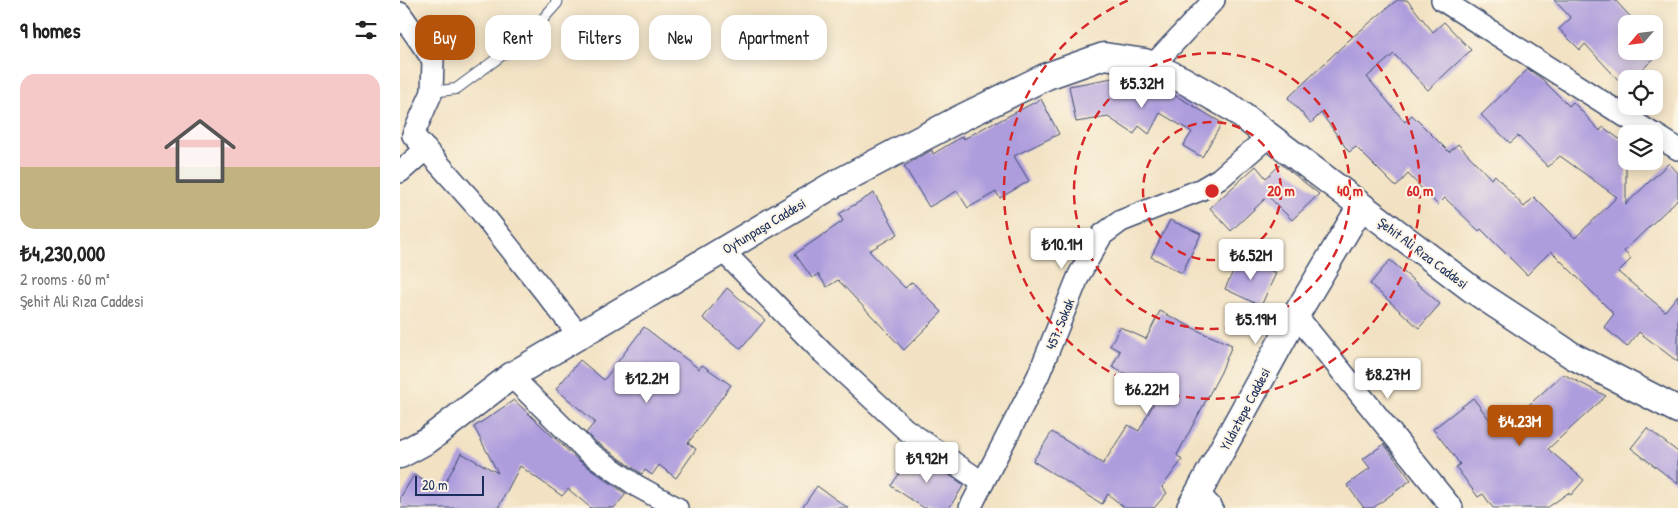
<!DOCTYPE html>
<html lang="en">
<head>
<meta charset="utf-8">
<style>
	:root { --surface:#fff; --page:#f6f6f6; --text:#222; --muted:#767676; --accent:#b45309 }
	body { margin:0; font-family:"Patrick Hand",sans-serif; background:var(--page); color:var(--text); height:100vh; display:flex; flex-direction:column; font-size:19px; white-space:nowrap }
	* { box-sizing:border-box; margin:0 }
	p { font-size:16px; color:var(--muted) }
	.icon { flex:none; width:28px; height:28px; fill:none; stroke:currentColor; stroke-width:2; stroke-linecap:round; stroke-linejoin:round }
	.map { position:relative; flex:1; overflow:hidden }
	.panel { display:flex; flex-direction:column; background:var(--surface); width:400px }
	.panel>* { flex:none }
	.hud { position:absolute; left:15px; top:15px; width:475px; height:45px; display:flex; gap:10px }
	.needle { width:32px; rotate:242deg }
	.tools { position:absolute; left:1218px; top:15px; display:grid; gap:10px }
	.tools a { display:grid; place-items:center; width:45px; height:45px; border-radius:10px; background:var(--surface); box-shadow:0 2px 12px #0003; font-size:25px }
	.scale { position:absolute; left:15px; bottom:12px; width:69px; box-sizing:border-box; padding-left:5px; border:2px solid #1b2f5e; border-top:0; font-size:14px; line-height:18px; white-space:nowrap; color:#1b2f5e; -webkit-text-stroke:4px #fcf5e5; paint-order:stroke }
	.price { position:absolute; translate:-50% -42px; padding:0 11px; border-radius:5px; background:#fff; color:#222; font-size:16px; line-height:32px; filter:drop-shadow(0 1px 2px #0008) }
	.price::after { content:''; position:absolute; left:50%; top:30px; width:15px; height:11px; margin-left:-8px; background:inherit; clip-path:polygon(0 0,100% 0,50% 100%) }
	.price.active { background:var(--accent); color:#fff }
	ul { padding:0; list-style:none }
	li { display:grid; align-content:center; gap:10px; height:265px; padding:0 20px }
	li span { display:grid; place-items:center; height:155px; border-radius:15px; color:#555 }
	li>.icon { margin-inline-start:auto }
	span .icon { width:90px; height:90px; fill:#fffc; stroke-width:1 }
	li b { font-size:21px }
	h2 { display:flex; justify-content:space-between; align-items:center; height:60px; padding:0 20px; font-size:21px }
	.tag { padding:0 18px; border-radius:15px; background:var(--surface); box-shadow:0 2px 12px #0003; font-size:18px; line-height:45px }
	.tag.active { background:var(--accent); color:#fff }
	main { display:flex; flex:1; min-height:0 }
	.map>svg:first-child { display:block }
</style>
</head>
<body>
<main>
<section class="panel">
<h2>9 homes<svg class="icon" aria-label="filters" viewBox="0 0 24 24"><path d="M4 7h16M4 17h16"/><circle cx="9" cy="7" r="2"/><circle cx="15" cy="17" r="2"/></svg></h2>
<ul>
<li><span style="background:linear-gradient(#f6c9c9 60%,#c2b280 0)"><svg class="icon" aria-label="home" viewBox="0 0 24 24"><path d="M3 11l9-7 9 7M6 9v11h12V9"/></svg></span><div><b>₺4,230,000</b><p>2 rooms · 60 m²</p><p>Şehit Ali Rıza Caddesi</p></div></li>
</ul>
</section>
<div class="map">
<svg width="1278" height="508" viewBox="0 0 1278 508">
	<rect width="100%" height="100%" fill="#fcf5e5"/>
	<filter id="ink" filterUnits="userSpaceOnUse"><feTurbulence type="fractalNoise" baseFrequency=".02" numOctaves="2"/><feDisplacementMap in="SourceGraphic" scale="10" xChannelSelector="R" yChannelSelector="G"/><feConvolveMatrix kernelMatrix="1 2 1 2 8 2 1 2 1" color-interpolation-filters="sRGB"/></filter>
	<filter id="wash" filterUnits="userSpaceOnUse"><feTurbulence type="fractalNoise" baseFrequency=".0096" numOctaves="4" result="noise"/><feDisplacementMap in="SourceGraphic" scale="20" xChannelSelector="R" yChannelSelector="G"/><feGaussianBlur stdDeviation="1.12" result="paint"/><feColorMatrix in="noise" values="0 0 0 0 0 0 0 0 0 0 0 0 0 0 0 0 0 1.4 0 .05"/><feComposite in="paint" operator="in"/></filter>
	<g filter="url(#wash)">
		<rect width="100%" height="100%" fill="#f2e2c3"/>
		<g id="blocks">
			<!-- building -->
			<g fill="#ae9ddd">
				<path d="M 997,0 L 1007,0 L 1033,32 L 1044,22 L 1071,50 L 1028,90 L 994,54 L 967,77 L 1005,122 L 1012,115 L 1049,152 L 1058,144 L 1091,179 L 1095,175 L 1124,207 L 1134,197 L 1175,238 L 1217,197 L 1160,156 L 1148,167 L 1118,136 L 1110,143 L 1081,115 L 1128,69 L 1142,79 L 1169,106 L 1173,102 L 1200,131 L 1203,127 L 1226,144 L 1226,204 L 1269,163 L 1278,173 L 1278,199 L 1224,251 L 1231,259 L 1218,272 L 1265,311 L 1278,295 L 1278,362 L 1239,332 L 1227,347 L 1204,327 L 1214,314 L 1151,251 L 1127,275 L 1081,229 L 1079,231 L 1045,198 L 1038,205 L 1008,174 L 996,187 L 956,147 L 949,152 L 921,113 L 911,123 L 888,98 L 949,40 Z"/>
				<path d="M 1154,0 L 1215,0 L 1237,24 L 1226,24 L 1226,51 L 1254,51 L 1254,42 L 1262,51 L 1232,79 L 1226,79 L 1226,84 L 1224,86 L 1185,44 L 1180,50 L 1159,29 L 1171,18 Z"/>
				<path d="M 729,75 L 780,98 L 822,123 L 802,157 L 783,146 L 792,132 L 760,113 L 749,134 L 739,126 L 734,134 L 708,117 L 676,122 L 669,86 Z"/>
				<path d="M 641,99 L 659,134 L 614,156 L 629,181 L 600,198 L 596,192 L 568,208 L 557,191 L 529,207 L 504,166 L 532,150 L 533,154 L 563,136 L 564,139 L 594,122 L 595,123 Z"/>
				<path d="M 881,164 L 919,194 L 892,220 L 868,196 L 831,231 L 810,208 L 856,166 L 866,178 Z"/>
				<path d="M 474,193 L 498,234 L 469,251 L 505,288 L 512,282 L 542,312 L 504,350 L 438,280 L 427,287 L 418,274 L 412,278 L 395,254 L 443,221 L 439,214 Z"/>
				<path d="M 770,220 L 801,234 L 782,273 L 751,257 Z"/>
				<path d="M 840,256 L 876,273 L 861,306 L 825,289 Z"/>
				<path d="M 990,260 L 1040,304 L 1019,328 L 970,284 Z"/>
				<path d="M 327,288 L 365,320 L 341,349 L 303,318 Z"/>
				<path d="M 760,311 L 803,333 L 832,345 L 821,372 L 777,455 L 782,460 L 762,487 L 767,493 L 754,508 L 725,508 L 708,494 L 702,504 L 633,461 L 652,432 L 703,464 L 728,425 L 739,431 L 760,391 L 712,367 L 720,351 L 710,346 L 720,327 L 746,339 Z"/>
				<path d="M 244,327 L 299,369 L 302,365 L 331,385 L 288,443 L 296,449 L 276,478 L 259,465 L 252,475 L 245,470 L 242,474 L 195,441 L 186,433 L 195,422 L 156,389 L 180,360 L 204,380 Z"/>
				<path d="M 1163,374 L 1206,396 L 1148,449 L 1184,480 L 1171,495 L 1168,493 L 1147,508 L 1093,508 L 1083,494 L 1078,497 L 1056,467 L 1060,464 L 1033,429 L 1073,398 L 1099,432 Z"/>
				<path d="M 114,400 L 178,460 L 226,494 L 214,508 L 191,508 L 168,489 L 162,496 L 120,466 L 98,508 L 0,508 L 0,498 L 14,475 L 41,491 L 61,453 L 98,473 L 74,427 Z"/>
				<path d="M 1247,428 L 1278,452 L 1278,484 L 1231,448 Z"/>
				<path d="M 984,444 L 1011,480 L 973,508 L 964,508 L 947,485 L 970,468 L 963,459 Z"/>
				<path d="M 514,451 L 564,485 L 549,508 L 524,508 L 491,486 Z"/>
				<path d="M 417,486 L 448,508 L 402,508 Z"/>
			</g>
		</g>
	</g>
	<g filter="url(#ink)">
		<use href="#blocks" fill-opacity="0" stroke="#3b4a6d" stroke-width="1"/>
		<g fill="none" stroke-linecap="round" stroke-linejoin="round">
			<!-- service casing -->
			<g stroke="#3b4a6d" stroke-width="12">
				<path id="service" d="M 32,92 L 56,89 L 128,36 L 157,3 L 156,0"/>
			</g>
			<!-- minor casing -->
			<g stroke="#3b4a6d" stroke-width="24">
				<g id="minor">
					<path d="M 1042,0 L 1253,134"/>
					<path d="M 0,13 L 33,60 L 32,92 L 13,135"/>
					<path d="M 753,65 L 814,0"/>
					<path d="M 1254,134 L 1278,149"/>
					<path d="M 13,135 L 78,208 L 179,335"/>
					<path d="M 0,172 L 26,149"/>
					<path d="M 323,251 L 423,353 L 505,429 L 583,483"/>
					<path d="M 896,315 L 1052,508"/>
					<path d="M 111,376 L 187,451 L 237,486 L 277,508"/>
					<path d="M 799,494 L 812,508"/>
					<path d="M 570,508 L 638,376 L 679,275 L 702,235 L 721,221 L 800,190 L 819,179 L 869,136"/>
				</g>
			</g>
			<!-- tertiary casing -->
			<g stroke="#3b4a6d" stroke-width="29">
				<g id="tertiary">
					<path d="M 0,455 L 28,440 L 111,376 L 433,185 L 557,120 L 647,76 L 704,56 L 745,62 L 783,80 L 832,108 L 1073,290 L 1173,356 L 1278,410"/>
					<path d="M 790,508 L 896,315 L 961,206"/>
				</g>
			</g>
			<!-- service -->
			<use href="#service" stroke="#fff" stroke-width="10"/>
			<!-- minor -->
			<use href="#minor" stroke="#fff" stroke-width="21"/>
			<!-- tertiary -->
			<use href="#tertiary" stroke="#fff" stroke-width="26"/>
		</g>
	</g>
	<!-- distance rings -->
	<g fill="none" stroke="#d62828" stroke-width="2.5" stroke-dasharray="9 6">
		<circle cx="812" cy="191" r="69"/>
		<circle cx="812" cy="191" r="138"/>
		<path d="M895 0A208 208 0 1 1 729 0"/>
	</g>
	<g text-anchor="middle" stroke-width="4" stroke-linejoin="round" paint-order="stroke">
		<!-- street labels -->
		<g font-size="14" fill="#1b2f5e" stroke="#fcf5e5">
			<text transform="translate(364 226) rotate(-31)" y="5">Oytunpaşa Caddesi</text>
			<text transform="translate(1023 253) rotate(37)" y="5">Şehit Ali Rıza Caddesi</text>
			<text transform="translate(660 324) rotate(-68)" y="5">457. Sokak</text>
			<text transform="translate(845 409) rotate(-62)" y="5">Yıldıztepe Caddesi</text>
		</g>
	</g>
	<circle cx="812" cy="191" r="8" fill="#d62828" stroke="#fcf5e5" stroke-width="2.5"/>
	<g font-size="15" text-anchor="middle" font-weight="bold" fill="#d62828" stroke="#fcf5e5" stroke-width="4" stroke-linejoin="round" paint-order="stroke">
		<text x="881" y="196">20 m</text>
		<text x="950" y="196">40 m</text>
		<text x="1020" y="196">60 m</text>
	</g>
</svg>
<div class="tools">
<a><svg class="needle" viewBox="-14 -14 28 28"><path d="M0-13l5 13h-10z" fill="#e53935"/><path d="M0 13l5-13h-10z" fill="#767676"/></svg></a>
<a><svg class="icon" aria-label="locate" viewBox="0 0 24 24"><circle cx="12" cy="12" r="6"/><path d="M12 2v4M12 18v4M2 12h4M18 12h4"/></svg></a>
<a><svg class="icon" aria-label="layers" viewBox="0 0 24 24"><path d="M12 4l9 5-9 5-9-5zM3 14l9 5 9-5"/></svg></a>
</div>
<div class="scale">20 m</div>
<b class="price" style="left:742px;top:109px">₺5.32M</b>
<b class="price" style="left:662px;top:270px">₺10.1M</b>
<b class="price" style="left:851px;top:281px">₺6.52M</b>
<b class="price" style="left:856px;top:345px">₺5.19M</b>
<b class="price" style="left:988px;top:400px">₺8.27M</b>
<b class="price" style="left:247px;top:404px">₺12.2M</b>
<b class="price" style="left:747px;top:415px">₺6.22M</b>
<b class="price active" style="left:1120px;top:447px">₺4.23M</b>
<b class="price" style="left:527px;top:484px">₺9.92M</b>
<div class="hud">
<a class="tag active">Buy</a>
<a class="tag">Rent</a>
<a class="tag">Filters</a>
<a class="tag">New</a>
<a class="tag">Apartment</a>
</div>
</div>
</main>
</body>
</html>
